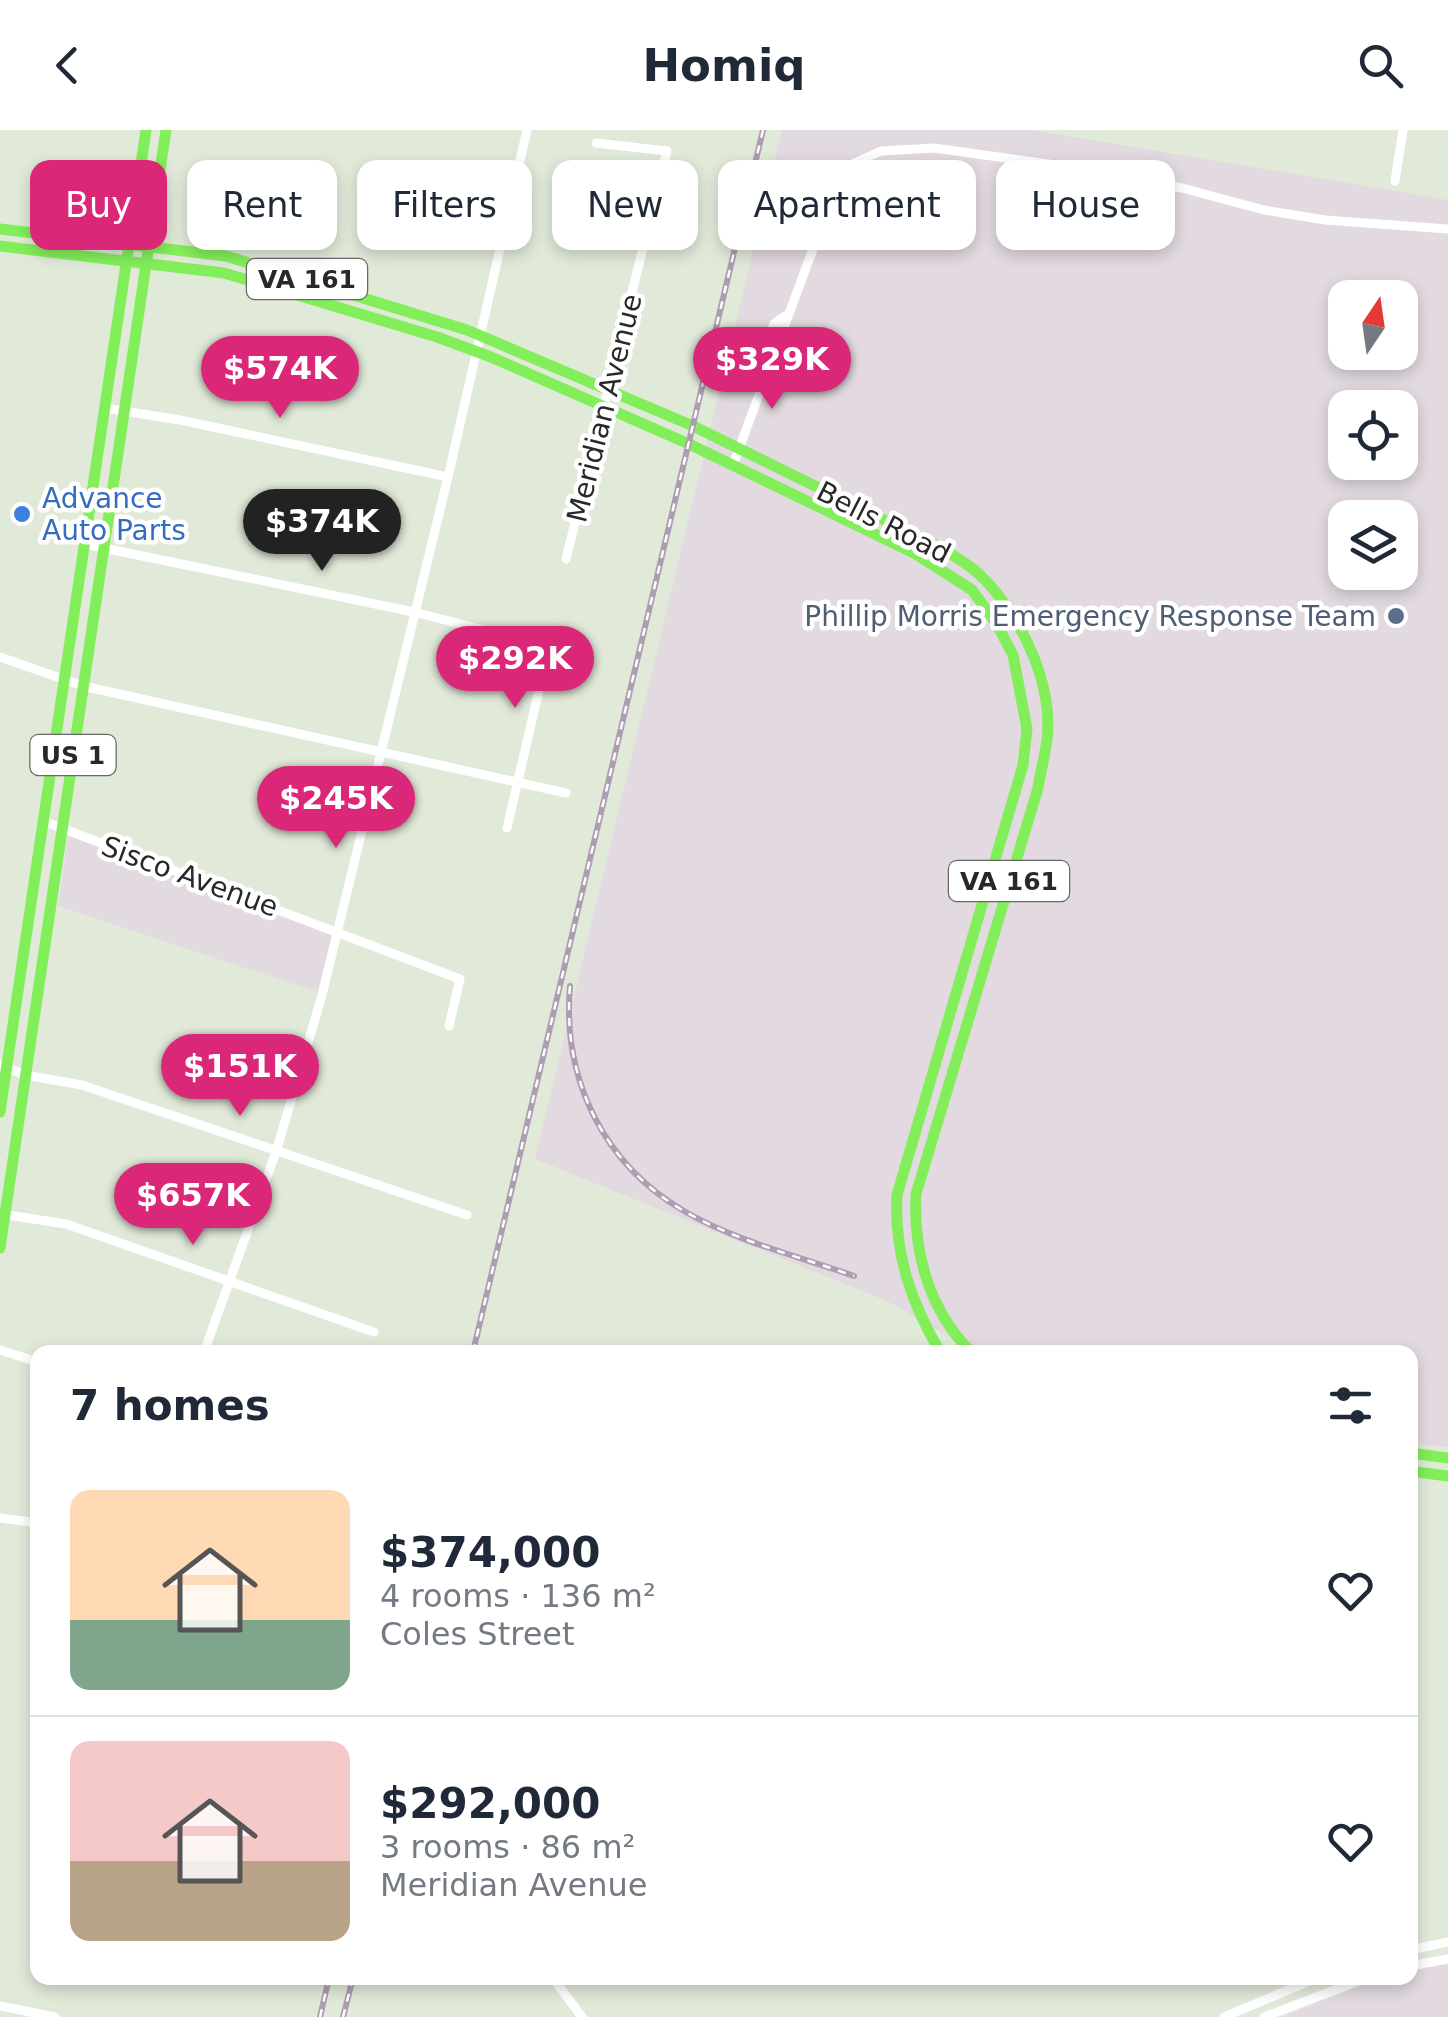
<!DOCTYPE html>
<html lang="en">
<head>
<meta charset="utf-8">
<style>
	:root { --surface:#fff; --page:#f6f6f7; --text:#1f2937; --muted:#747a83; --line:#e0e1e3; --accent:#db2777 }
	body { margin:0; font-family:"DejaVu Sans",sans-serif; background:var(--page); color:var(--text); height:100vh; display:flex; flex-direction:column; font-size:38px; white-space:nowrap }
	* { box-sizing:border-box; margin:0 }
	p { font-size:32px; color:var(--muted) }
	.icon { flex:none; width:55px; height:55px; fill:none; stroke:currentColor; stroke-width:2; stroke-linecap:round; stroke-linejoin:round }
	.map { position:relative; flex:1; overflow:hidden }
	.details { position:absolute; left:30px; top:1215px; width:1388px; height:640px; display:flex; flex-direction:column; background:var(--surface); border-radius:20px; box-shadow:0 5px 15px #0003 }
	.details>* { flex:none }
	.top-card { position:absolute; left:30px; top:30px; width:1390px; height:90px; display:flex; gap:20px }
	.needle { width:65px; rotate:13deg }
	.tools { position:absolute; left:1328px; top:150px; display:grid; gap:20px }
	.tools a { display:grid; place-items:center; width:90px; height:90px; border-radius:20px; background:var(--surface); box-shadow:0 5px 15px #0003; font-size:50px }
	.price { position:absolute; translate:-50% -85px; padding:0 22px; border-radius:35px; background:var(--accent); color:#fff; font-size:32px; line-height:65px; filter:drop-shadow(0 2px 5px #0008) }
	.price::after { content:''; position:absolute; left:50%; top:60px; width:30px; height:22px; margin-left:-15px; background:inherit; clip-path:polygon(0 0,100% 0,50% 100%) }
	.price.selected { background:#222; color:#fff }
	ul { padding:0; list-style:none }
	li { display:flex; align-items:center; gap:30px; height:250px; padding:0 40px }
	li+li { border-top:2px solid var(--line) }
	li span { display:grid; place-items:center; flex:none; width:280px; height:200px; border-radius:20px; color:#555 }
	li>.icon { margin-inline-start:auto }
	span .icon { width:120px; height:120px; fill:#fffc; stroke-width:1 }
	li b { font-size:42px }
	h2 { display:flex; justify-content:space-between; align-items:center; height:120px; padding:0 40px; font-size:42px }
	.pill { padding:0 35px; border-radius:20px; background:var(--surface); box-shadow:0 5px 15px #0003; font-size:35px; line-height:90px }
	.pill.selected { background:var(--accent); color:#fff }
	header { display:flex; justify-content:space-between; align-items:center; height:130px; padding:0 40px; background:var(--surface); font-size:45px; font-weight:700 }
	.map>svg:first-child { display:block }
</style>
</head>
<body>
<header><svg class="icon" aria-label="back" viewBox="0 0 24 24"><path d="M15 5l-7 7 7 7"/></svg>Homiq<svg class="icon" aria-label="search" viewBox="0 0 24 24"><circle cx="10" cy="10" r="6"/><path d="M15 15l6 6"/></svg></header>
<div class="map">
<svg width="1448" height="1887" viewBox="0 0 1448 1887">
	<rect width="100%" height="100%" fill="#e1ead9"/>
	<!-- industrial -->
	<g fill="#e2dae0" fill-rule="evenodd">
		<path d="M 782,0 L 1032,0 L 1448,70 L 1448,1317 L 1410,1313 L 1410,1222 L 974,1222 L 887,1171 L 535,1029 ZM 1345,168 L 1400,168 L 1400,222 L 1345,222 ZM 1345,278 L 1400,278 L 1400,332 L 1345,332 ZM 1345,388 L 1400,388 L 1400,442 L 1345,442 Z"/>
		<path d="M 68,706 L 332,805 L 318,862 L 58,776 Z"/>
		<path d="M 1448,1834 L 1448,1887 L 1282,1887 L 1379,1848 L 1410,1848 L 1410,1840 Z"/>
	</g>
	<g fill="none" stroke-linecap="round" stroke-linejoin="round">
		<!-- minor -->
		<g stroke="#fff" stroke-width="9">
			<path d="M 1395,51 L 1403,0"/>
			<path d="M 769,232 L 764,217 L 774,194 L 785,186"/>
			<path d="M 104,278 L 180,290 L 448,347"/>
			<path d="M 733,335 L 843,38 L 881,21 L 934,18 L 1063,36 L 1182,58 L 1264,80 L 1325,90 L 1448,99"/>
			<path d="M 84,414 L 414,482 L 549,517 L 507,698"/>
			<path d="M 566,429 L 667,21 L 596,13"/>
			<path d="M 0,527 L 83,556 L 566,663"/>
			<path d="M 43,691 L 460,849 L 449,896"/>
			<path d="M 0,935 L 25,945 L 82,955 L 467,1085"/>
			<path d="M 1,1084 L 66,1094 L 374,1202"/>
			<path d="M 0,1220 L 38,1232"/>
			<path d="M 204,1222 L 276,1022 L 322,865 L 448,347 L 527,0"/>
			<path d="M 0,1388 L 38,1393"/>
			<path d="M 1410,1820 L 1448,1812"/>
			<path d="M 1410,1836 L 1448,1829"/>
			<path d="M 553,1848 L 582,1887"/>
			<path d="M 0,1876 L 55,1887"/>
			<path d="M 1224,1887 L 1317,1848"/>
			<path d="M 1264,1887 L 1366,1848"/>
		</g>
		<!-- major -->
		<g stroke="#82ee5a" stroke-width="11">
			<path d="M 0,99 L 226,126 L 467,200 L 693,296 L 941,418 C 954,426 968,434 979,444 C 1018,481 1048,543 1048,596 C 1048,616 1041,638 1038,658 L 916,1064 C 913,1122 929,1180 971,1222"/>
			<path d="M 0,116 L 224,143 L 437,207 L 491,227 L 689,314 L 916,424 L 972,460 L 996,493 L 1013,525 L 1027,599 L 1023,635 L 1008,686 L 897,1065 C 894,1124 911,1172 940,1222"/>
			<path d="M 0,982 L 146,0"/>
			<path d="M 0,1118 L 166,0"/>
			<path d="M 1410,1323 L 1448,1328"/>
			<path d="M 1410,1341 L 1448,1346"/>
		</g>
		<!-- rail casing -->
		<g stroke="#ae9cb2" stroke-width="6">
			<g id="rail">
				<path d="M 570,856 C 562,948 603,1034 684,1081 C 735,1111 798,1126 854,1146"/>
				<path d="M 473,1222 L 763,0"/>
				<path d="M 320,1887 L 329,1848"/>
				<path d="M 343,1887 L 353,1848"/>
			</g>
		</g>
		<!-- rail -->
		<use href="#rail" stroke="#fff" stroke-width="2.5" stroke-dasharray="8" stroke-linecap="butt"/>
	</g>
	<!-- markers -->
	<circle fill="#3f7fe0" stroke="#fff" stroke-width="4" cx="22" cy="384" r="10"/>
	<circle fill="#5c6f8a" stroke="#fff" stroke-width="4" cx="1396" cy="486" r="10"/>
	<g text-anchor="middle" stroke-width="9" stroke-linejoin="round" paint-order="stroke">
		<!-- shield labels -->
		<g fill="#fff" stroke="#686868" stroke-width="2.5">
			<rect x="247" y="129" width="120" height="40" rx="8"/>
			<rect x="30.5" y="605" width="85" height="40" rx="8"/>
			<rect x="949" y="731" width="120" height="40" rx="8"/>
		</g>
		<g font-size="25" font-weight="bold" fill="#282828">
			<text x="307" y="158">VA 161</text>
			<text x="73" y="634">US 1</text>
			<text x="1009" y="760">VA 161</text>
		</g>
		<!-- street labels -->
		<g font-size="28" fill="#282828" stroke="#fff">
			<text transform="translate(604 278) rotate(-76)" y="10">Meridian Avenue</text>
			<text transform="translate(884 392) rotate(27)" y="10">Bells Road</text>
			<text transform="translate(190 746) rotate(20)" y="10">Sisco Avenue</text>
		</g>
		<!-- shop labels -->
		<g font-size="28" fill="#366cbe" stroke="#fff" text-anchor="start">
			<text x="42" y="378">Advance<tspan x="42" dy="32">Auto Parts</tspan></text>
		</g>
		<!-- service labels -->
		<g font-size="28" fill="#4e5e75" stroke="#fff" text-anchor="end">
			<text x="1376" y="496">Phillip Morris Emergency Response Team</text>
		</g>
	</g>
</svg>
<div class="tools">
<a><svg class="needle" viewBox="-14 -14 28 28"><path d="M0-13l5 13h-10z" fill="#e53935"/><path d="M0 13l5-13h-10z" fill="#747a83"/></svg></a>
<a><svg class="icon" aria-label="locate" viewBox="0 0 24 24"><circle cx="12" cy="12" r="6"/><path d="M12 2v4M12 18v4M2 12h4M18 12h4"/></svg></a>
<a><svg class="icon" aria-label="layers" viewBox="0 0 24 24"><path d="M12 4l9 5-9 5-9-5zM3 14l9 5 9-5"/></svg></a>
</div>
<b class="price" style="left:772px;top:282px">$329K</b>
<b class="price" style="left:280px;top:291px">$574K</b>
<b class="price selected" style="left:322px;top:444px">$374K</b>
<b class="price" style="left:515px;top:581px">$292K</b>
<b class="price" style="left:336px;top:721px">$245K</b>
<b class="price" style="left:240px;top:989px">$151K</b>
<b class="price" style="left:193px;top:1118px">$657K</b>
<div class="top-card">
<a class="pill selected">Buy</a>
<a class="pill">Rent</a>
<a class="pill">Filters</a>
<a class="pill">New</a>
<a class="pill">Apartment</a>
<a class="pill">House</a>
</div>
<section class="details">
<h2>7 homes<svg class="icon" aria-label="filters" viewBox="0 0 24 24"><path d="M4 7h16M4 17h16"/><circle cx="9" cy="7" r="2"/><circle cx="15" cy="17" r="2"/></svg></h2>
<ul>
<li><span style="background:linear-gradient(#ffd9b3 65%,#7fa58c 0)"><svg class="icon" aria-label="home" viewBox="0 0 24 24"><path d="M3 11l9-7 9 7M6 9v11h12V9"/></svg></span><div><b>$374,000</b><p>4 rooms · 136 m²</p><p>Coles Street</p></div><svg class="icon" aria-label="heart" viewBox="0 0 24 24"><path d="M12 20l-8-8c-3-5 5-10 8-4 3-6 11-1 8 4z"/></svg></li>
<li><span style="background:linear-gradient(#f6c9c9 60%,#b9a48a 0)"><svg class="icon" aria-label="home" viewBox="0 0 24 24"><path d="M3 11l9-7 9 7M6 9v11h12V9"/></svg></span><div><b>$292,000</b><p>3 rooms · 86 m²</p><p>Meridian Avenue</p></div><svg class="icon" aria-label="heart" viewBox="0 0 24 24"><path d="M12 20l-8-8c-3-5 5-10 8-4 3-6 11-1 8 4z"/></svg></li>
</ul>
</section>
</div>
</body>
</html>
